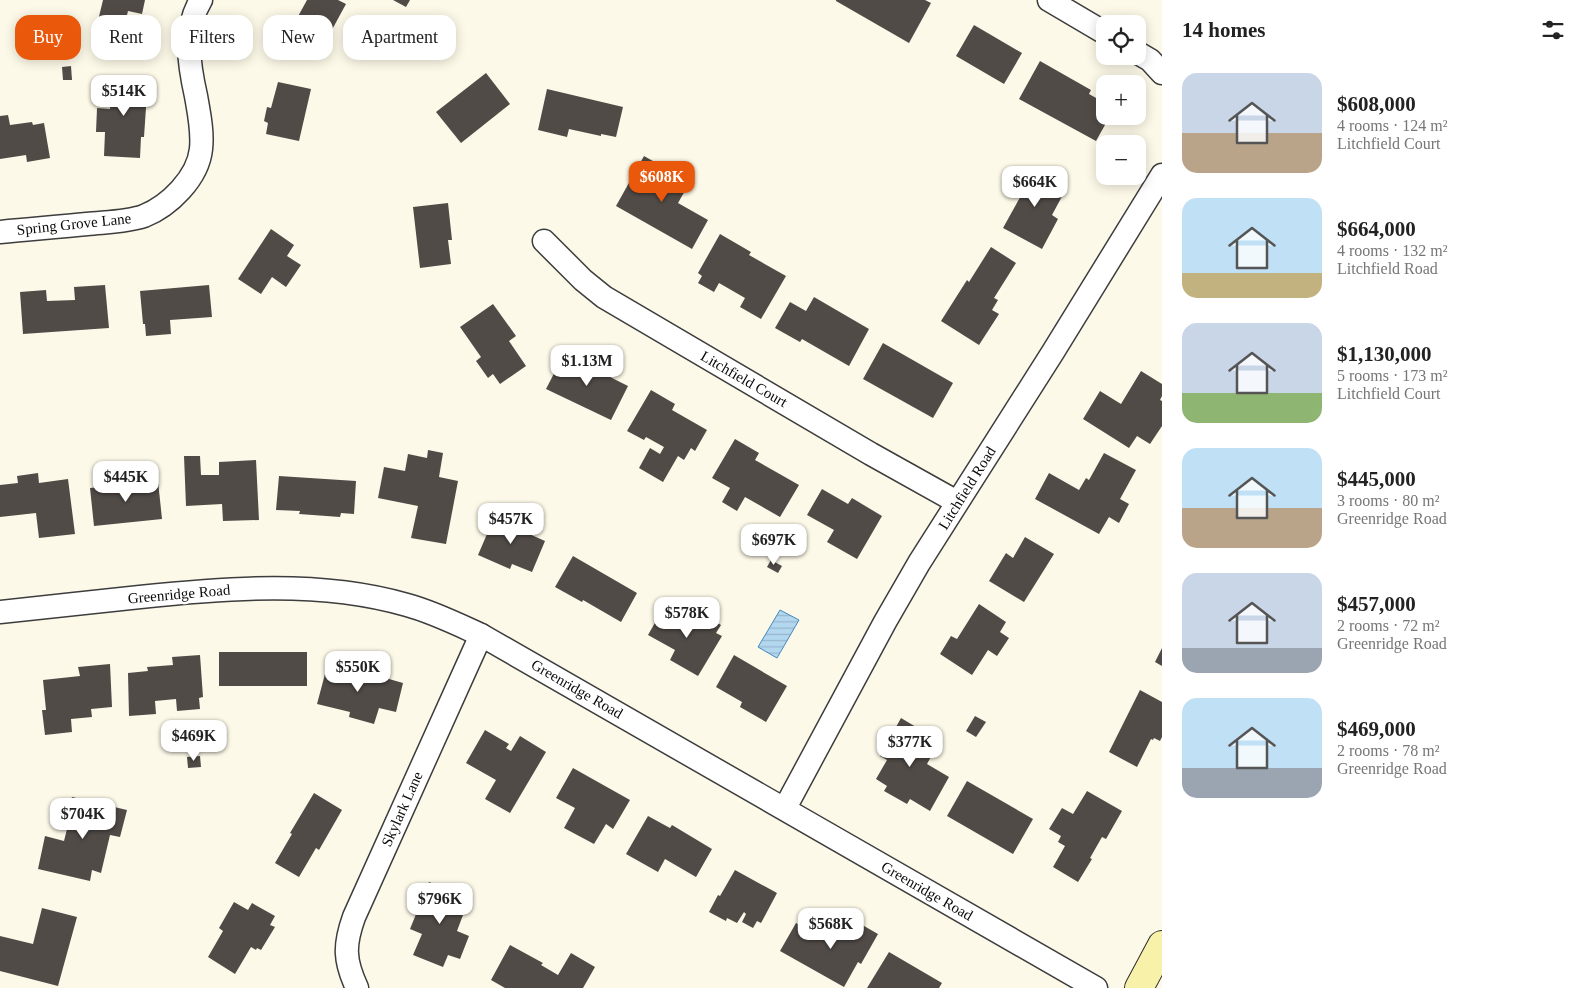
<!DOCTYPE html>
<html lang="en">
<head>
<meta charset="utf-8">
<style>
	:root { --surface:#fff; --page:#f2f2f2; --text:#222; --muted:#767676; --accent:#ea580c }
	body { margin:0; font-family:Georgia,serif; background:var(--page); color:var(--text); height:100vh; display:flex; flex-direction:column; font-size:19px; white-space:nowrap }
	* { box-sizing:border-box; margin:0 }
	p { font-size:16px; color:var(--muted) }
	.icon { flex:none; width:28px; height:28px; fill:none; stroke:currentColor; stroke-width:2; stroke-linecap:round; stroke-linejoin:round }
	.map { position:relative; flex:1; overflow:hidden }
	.sheet { display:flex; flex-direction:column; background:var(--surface); width:425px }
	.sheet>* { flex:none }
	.banner { position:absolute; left:15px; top:15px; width:475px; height:45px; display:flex; gap:10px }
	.controls { position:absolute; left:1096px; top:15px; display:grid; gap:10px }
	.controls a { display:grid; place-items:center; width:50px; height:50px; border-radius:10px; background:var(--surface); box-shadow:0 2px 12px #0003; font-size:25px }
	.price { position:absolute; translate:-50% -42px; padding:0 11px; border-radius:10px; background:#fff; color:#222; font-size:16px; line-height:32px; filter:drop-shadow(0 1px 2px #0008) }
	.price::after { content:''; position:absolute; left:50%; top:30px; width:15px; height:11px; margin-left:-8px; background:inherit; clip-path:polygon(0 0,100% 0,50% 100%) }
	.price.current { background:var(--accent); color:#fff }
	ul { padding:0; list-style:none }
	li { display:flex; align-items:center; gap:15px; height:125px; padding:0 20px }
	li span { display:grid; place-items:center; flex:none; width:140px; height:100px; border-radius:15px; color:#555 }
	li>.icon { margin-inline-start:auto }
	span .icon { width:60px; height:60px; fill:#fffc; stroke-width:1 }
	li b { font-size:21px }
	h2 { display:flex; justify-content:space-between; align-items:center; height:60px; padding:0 20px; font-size:21px }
	.tag { padding:0 18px; border-radius:15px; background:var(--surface); box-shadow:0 2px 12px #0003; font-size:18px; line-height:45px }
	.tag.current { background:var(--accent); color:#fff }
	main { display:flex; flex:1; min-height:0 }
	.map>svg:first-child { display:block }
</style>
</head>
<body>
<main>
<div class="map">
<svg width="1162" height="988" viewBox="0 0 1162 988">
	<defs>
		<pattern id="water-rules" width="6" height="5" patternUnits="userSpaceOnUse" patternTransform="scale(1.25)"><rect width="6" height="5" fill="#b2d7ef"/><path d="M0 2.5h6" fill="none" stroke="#98b7cc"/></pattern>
	</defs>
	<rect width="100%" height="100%" fill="#fdf9e8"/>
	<!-- water -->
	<path fill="url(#water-rules)" stroke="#4089bf" d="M 780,610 L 799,620 L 777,658 L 758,647 Z"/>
	<!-- building -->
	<g fill="#514b47">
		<path d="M 103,0 L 145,0 L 142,14 L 128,11 L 122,36 L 96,29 Z"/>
		<path d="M 307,0 L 338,0 L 346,4 L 322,48 L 290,31 Z"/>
		<path d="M 393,0 L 410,0 L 406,7 Z"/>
		<path d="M 836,0 L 925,0 L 931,3 L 909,43 L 836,1 Z"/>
		<path d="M 974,25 L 1022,53 L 1004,84 L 956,56 Z"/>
		<path d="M 1040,61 L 1091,90 L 1089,94 L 1105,103 L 1105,116 L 1110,116 L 1096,141 L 1019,99 Z"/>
		<path d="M 71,66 L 72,80 L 63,80 L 62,67 Z"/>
		<path d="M 486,73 L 510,104 L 461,143 L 436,112 Z"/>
		<path d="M 112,76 L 148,78 L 144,137 L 141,137 L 140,158 L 104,156 L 105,132 L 96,132 L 97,108 L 110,109 Z"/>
		<path d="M 278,82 L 311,89 L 299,141 L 266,134 L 268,123 L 264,121 L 267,107 L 271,108 Z"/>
		<path d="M 547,89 L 623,107 L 616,137 L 601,134 L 601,136 L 569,129 L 567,137 L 538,130 Z"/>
		<path d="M 8,115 L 10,125 L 32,122 L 33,125 L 44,123 L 50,158 L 27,162 L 26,155 L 0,159 L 0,116 Z"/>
		<path d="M 644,156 L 690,182 L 678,203 L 708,220 L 692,249 L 616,206 Z"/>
		<path d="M 1024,166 L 1066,189 L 1052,215 L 1058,219 L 1042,249 L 1003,228 L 1023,192 L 1013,186 Z"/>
		<path d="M 448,203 L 452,240 L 448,240 L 451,264 L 420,268 L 413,207 Z"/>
		<path d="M 271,229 L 294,245 L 287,256 L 301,265 L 286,287 L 272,277 L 261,294 L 238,279 Z"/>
		<path d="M 720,234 L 751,252 L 749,255 L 786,276 L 761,319 L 740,307 L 745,298 L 719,283 L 714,292 L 698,283 L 702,276 L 698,273 Z"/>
		<path d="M 991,247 L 1016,263 L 994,298 L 998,300 L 992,310 L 999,314 L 979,345 L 941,321 L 967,280 L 969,282 Z"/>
		<path d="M 105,285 L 109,328 L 23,334 L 20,292 L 46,290 L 47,301 L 75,300 L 74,287 Z"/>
		<path d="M 209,285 L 212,317 L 170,320 L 171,334 L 146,336 L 145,324 L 143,324 L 140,291 Z"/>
		<path d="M 814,297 L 869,329 L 849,366 L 802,339 L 800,342 L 775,328 L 790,302 L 806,311 Z"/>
		<path d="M 493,304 L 516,336 L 509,341 L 526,366 L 500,384 L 493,374 L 488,378 L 476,361 L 481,357 L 460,327 Z"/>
		<path d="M 883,343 L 953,383 L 933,418 L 863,379 Z"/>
		<path d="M 564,354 L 628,386 L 611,420 L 546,389 Z"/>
		<path d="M 1141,371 L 1162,384 L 1162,396 L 1160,400 L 1162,401 L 1162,426 L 1150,444 L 1137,436 L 1129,448 L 1083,419 L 1100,391 L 1121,404 Z"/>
		<path d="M 651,390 L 675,404 L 672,410 L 707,430 L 695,451 L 691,448 L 684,460 L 678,456 L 663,482 L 639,468 L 650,448 L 660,454 L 664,447 L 646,437 L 644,440 L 627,431 Z"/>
		<path d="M 735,439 L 759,453 L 755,460 L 799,485 L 780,517 L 745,497 L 737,511 L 722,502 L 730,488 L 712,478 Z"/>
		<path d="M 428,450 L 443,453 L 439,477 L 458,481 L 446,544 L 411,538 L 418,506 L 378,498 L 384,467 L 405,471 L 408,454 L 427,458 Z"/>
		<path d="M 1104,453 L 1136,470 L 1120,499 L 1129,504 L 1119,523 L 1109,517 L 1099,534 L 1035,499 L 1049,473 L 1079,490 L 1086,478 L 1089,480 Z"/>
		<path d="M 184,456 L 200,456 L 201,475 L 219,475 L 219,462 L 256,460 L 259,520 L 223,521 L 222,504 L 186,506 Z"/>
		<path d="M 38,473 L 39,483 L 68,479 L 75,534 L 39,538 L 36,513 L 0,517 L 0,485 L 18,483 L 17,476 Z"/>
		<path d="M 279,476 L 356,481 L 354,514 L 341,513 L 340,517 L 299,514 L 300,511 L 276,510 Z"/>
		<path d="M 158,481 L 162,519 L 94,526 L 90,488 Z"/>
		<path d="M 822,489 L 848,504 L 852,498 L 882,516 L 857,559 L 827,542 L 834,530 L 807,515 Z"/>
		<path d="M 496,513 L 521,524 L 518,529 L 545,541 L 532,572 L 512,564 L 510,569 L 478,555 Z"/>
		<path d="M 1025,537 L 1054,554 L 1024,602 L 989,581 L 1006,553 L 1013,558 Z"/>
		<path d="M 573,556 L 637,593 L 621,622 L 583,600 L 582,602 L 555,587 Z"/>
		<path d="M 771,560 L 782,566 L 778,573 L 767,567 Z"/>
		<path d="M 979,604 L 1006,622 L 1000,632 L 1009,638 L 997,656 L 988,650 L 972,675 L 940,654 L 951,636 L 957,639 Z"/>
		<path d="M 665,605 L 701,625 L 706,616 L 721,625 L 716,633 L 722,636 L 698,676 L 670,660 L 675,650 L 648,635 Z"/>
		<path d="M 1162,648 L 1162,666 L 1155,662 Z"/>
		<rect x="219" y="652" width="88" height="34"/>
		<path d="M 200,655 L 203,697 L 199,698 L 200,709 L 177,711 L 176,699 L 155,701 L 156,714 L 129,716 L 128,673 L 148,671 L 147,667 L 173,665 L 172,657 Z"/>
		<path d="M 734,655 L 787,686 L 766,722 L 740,707 L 742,702 L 716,687 Z"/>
		<path d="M 329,659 L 355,666 L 353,674 L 381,682 L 382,677 L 403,683 L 396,712 L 379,708 L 374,724 L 349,717 L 350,712 L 317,704 Z"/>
		<path d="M 110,664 L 112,707 L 91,709 L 92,717 L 71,719 L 72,732 L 45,735 L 42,710 L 46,710 L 43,680 L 80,676 L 78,667 Z"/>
		<path d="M 1140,690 L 1162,702 L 1162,737 L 1160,741 L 1154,738 L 1153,740 L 1151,739 L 1137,767 L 1109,752 Z"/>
		<path d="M 975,716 L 986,722 L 976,737 L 966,731 Z"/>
		<path d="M 901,718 L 926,733 L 919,745 L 933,753 L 927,764 L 949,777 L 930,811 L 910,799 L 907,804 L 884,791 L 887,786 L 876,779 L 887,760 L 880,756 Z"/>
		<path d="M 485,730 L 509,744 L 506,748 L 511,751 L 520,736 L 546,752 L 510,813 L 485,799 L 496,780 L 466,763 Z"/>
		<path d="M 200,756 L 201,767 L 188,768 L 187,757 Z"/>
		<path d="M 573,768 L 630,800 L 613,829 L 606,824 L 594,844 L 564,828 L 575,808 L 556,798 Z"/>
		<path d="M 967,781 L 1033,819 L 1013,854 L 947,816 Z"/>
		<path d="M 1087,791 L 1122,811 L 1106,839 L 1102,837 L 1090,858 L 1092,859 L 1078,882 L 1053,867 L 1065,846 L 1058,842 L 1061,836 L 1049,829 L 1062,808 L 1073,814 Z"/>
		<path d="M 314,793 L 342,810 L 319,850 L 316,848 L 299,877 L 275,863 L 292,834 L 290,833 Z"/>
		<path d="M 72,797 L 127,810 L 120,837 L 110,835 L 101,873 L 92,870 L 90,881 L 38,869 L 45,836 L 64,841 L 69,821 L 66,820 Z"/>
		<path d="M 648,816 L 670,828 L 672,825 L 712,849 L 696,877 L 665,859 L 658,872 L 626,854 Z"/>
		<path d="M 735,870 L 777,893 L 761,923 L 757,921 L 753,928 L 742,922 L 746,914 L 744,912 L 737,923 L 727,918 L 726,921 L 709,912 L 718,895 L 720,896 Z"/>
		<path d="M 429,882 L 469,899 L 457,931 L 469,936 L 460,959 L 448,955 L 443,967 L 413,955 L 422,934 L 410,929 Z"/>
		<path d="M 234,902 L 248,910 L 252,903 L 275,916 L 270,925 L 275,927 L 261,950 L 257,948 L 256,950 L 251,947 L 235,974 L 208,957 L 223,931 L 219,928 Z"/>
		<path d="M 42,908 L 77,917 L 58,986 L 0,971 L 0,936 L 33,944 Z"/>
		<path d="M 850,918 L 878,934 L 861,964 L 858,962 L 844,987 L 780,951 L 796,923 L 813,932 L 816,926 L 839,938 Z"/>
		<path d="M 510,945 L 543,963 L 541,965 L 558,975 L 571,953 L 595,967 L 583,988 L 505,988 L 491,980 Z"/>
		<path d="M 889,952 L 942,983 L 939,988 L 867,988 Z"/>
	</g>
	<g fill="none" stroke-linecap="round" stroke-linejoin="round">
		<!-- street casing -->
		<g stroke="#3d3d3d" stroke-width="25">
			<g id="street">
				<path d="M 1049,0 L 1105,33"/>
				<path d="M 1138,53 L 1150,60 L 1162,73"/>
				<path d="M 0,232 C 29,229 58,227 87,224 C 105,222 127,222 144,216 C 169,206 198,178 201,149 C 203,132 199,113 196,96 C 189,65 183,29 201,0"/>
				<path d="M 544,241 L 583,280 L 604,297 L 871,454 L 957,502"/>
				<path d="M 0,612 C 47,607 93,602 140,597 C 227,588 321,580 407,605 C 433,612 457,624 481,635 L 1096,988"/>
				<path d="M 785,808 L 885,622 L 919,563 L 1053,352 L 1162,175"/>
				<path d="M 357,988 C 344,960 344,945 354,917 L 481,635"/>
			</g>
		</g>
		<!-- secondary casing -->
		<g stroke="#2c2c2c" stroke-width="30">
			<path id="secondary" d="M 1139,988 L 1162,945"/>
		</g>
		<!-- street -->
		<use href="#street" stroke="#fff" stroke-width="22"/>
		<!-- secondary -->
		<use href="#secondary" stroke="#f7f1a9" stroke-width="28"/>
	</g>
	<g text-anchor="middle" stroke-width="5" stroke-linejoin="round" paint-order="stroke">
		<!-- street labels -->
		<g font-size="15" fill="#0a0a0a" stroke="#fff">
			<text transform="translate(74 224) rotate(-6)" y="5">Spring Grove Lane</text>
			<text transform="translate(744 379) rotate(30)" y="5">Litchfield Court</text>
			<text transform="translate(967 488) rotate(-58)" y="5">Litchfield Road</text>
			<text transform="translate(179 594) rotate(-5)" y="5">Greenridge Road</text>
			<text transform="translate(577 689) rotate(30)" y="5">Greenridge Road</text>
			<text transform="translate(402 809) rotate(-66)" y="5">Skylark Lane</text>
			<text transform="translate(927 891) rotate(30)" y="5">Greenridge Road</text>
		</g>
	</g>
</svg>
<div class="controls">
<a><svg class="icon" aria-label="locate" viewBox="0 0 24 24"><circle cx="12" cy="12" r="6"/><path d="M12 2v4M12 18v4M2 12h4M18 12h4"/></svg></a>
<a>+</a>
<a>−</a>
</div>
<b class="price" style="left:124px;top:117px">$514K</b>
<b class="price current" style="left:662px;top:203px">$608K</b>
<b class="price" style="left:1035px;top:208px">$664K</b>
<b class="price" style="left:587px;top:387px">$1.13M</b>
<b class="price" style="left:126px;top:503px">$445K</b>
<b class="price" style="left:511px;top:545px">$457K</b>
<b class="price" style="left:774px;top:566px">$697K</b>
<b class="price" style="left:687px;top:639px">$578K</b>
<b class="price" style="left:358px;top:693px">$550K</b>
<b class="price" style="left:194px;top:762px">$469K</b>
<b class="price" style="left:910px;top:768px">$377K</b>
<b class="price" style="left:83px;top:840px">$704K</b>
<b class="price" style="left:440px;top:925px">$796K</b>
<b class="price" style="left:831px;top:950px">$568K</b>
<div class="banner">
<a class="tag current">Buy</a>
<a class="tag">Rent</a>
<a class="tag">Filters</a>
<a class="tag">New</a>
<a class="tag">Apartment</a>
</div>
</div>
<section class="sheet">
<h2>14 homes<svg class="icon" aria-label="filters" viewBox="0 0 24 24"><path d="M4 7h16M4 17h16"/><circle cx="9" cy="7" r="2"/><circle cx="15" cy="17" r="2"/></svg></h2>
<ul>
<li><span style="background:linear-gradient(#c9d6e8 60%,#b9a48a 0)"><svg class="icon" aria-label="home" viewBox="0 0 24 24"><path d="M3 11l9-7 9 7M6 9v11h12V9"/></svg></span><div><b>$608,000</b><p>4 rooms · 124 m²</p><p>Litchfield Court</p></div></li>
<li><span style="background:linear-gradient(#bfe0f5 75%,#c2b280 0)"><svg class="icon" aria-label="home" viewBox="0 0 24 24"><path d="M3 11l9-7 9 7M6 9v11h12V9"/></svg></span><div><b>$664,000</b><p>4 rooms · 132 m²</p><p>Litchfield Road</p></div></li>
<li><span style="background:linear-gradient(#c9d6e8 70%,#8fb573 0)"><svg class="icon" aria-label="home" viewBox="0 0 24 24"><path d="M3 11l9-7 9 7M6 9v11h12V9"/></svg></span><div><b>$1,130,000</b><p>5 rooms · 173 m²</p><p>Litchfield Court</p></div></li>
<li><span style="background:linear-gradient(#bfe0f5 60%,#b9a48a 0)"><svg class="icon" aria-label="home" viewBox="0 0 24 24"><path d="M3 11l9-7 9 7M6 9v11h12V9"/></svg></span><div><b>$445,000</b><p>3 rooms · 80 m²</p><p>Greenridge Road</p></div></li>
<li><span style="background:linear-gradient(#c9d6e8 75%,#9aa5b1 0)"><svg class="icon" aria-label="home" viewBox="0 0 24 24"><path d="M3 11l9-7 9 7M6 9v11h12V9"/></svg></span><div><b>$457,000</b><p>2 rooms · 72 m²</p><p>Greenridge Road</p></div></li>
<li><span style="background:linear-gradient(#bfe0f5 70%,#9aa5b1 0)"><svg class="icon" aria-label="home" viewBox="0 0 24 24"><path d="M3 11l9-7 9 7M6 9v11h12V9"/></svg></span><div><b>$469,000</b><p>2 rooms · 78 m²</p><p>Greenridge Road</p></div></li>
</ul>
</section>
</main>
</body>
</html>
